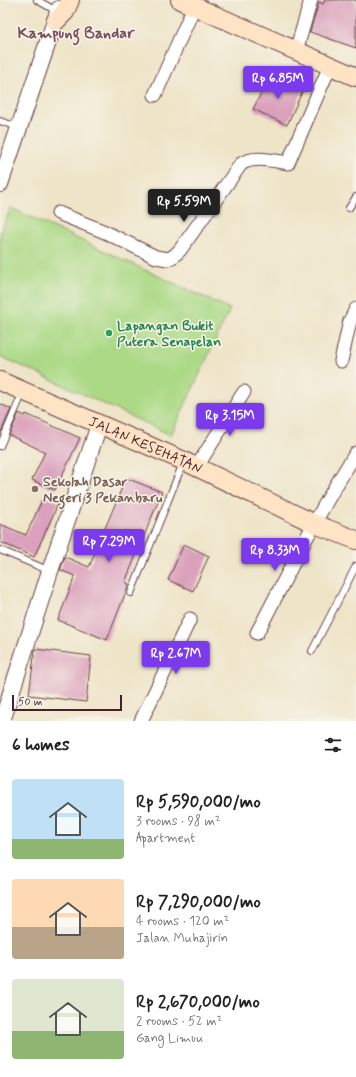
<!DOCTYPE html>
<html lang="en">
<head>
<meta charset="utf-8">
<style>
	:root { --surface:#fff; --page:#f6f6f6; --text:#222; --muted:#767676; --accent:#7c3aed }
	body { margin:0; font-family:Mynerve,sans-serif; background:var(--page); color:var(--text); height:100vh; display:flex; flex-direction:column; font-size:15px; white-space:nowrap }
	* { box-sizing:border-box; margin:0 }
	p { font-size:13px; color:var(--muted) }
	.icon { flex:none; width:22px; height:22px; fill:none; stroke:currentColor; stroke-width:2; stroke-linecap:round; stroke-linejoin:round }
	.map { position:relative; height:721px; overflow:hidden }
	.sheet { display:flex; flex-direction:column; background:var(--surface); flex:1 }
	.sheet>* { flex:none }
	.scale { position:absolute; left:12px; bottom:10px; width:110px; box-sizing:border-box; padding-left:4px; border:2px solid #4a1f2b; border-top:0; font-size:11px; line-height:14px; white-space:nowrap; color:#4a1f2b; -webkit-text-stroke:3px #f7f3e8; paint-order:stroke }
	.price { position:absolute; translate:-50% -34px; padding:0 9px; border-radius:4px; background:var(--accent); color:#fff; font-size:13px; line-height:26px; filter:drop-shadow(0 1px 2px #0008) }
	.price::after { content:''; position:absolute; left:50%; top:24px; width:12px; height:9px; margin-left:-6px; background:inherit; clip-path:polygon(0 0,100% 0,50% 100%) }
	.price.on { background:#222; color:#fff }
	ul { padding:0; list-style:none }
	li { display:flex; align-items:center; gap:12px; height:100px; padding:0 12px }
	li span { display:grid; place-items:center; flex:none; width:112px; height:80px; border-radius:4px; color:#555 }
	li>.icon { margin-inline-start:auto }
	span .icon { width:48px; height:48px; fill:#fffc; stroke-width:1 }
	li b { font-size:17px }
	h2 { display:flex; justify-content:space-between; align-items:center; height:48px; padding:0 12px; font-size:17px }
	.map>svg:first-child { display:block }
</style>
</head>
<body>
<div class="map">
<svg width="356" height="721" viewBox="0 0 356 721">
	<rect width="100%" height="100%" fill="#f7f3e8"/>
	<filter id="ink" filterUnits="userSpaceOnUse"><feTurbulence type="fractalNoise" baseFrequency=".025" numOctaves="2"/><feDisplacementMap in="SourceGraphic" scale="8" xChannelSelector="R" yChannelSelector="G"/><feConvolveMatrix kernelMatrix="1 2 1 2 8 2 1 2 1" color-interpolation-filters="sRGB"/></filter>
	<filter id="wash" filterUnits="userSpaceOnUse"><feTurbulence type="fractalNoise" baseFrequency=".012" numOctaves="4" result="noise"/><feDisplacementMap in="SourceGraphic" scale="16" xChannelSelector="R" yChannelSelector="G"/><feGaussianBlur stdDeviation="0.9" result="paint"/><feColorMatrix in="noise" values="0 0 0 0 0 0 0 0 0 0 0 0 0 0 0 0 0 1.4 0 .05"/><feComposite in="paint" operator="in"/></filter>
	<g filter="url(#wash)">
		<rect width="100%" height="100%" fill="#eee4c7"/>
		<!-- green -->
		<path fill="#abd985" stroke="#7a7c58" d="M 11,208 L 230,309 L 171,435 L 0,356 L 0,233 Z"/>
		<g id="blocks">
			<!-- building -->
			<g fill="#daa0bc">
				<path d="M 325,0 L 356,0 L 356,48 L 310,32 L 319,2 L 323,4 Z"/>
				<path d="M 271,74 L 303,90 L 287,125 L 253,109 Z"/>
				<path d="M 0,404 L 11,409 L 1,432 L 0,431 Z"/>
				<path d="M 19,413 L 25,416 L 26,414 L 80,438 L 55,490 L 32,480 L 45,452 L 9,435 Z"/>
				<path d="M 126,478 L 162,492 L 125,582 L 129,584 L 107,640 L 58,620 L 75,576 L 60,570 L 65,557 L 89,567 Z"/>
				<path d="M 44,496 L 59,502 L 34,557 L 0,542 L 0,524 L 26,535 Z"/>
				<path d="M 184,544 L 209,556 L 193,591 L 168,580 Z"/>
				<path d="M 35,649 L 91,656 L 86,702 L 29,695 Z"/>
			</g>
		</g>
	</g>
	<g filter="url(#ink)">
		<use href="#blocks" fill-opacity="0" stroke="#633d42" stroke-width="1"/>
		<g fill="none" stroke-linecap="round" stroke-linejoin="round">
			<!-- service casing -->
			<g stroke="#633d42" stroke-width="8">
				<g id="service">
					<path d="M 37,0 L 58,12"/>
					<path d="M 0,121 L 18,127"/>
					<path d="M 349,208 L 356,197"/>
					<path d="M 0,446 L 23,392"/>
					<path d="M 0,550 L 50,571"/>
					<path d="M 131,593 L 183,463"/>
					<path d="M 312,651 L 356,566"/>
				</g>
			</g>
			<!-- minor casing -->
			<g stroke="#633d42" stroke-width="15">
				<g id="minor">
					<path d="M 296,51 L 311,0"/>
					<path d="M 155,95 L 194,7"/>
					<path d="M 58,213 L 105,232 L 156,257 L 168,259 L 174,256 L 180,250 L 241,164 C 254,155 274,161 288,163 L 330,66"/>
					<path d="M 341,361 L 350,321 L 356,309"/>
					<path d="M 196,468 L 244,392"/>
					<path d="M 257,633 C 289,572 319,510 356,453"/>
					<path d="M 141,721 L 190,619"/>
				</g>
			</g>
			<!-- tertiary casing -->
			<g stroke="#633d42" stroke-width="18">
				<g id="tertiary">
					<path d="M 0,184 L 59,9"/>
					<path d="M 2,721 L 50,571 L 99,425"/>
				</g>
			</g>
			<!-- secondary casing -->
			<g stroke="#633d42" stroke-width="20">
				<g id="secondary">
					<path d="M 180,0 L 356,77"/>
					<path d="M 55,22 L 65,12 L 70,0"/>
					<path id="s1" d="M 0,381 L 184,461 L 315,524 L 356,540"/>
				</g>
			</g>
			<!-- service -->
			<use href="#service" stroke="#fff" stroke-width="6"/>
			<!-- minor -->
			<use href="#minor" stroke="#fff" stroke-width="13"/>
			<!-- tertiary -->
			<use href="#tertiary" stroke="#fff" stroke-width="16"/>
			<!-- secondary -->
			<use href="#secondary" stroke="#fee4c5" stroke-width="18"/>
		</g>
	</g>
	<!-- markers -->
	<circle fill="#2e9e5b" stroke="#f7f3e8" stroke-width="1.5" cx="109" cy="333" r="4"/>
	<circle fill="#8d6e63" stroke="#f7f3e8" stroke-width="1.5" cx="35" cy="489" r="4"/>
	<g text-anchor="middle" stroke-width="3" stroke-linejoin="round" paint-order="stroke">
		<!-- leisure labels -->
		<g font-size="14" font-weight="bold" fill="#27864d" stroke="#f7f3e8" text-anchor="start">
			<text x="117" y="330">Lapangan Bukit<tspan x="117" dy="16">Putera Senapelan</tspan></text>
		</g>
		<!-- street labels -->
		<g font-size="14" fill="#4a1f2b" stroke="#f7f3e8">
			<text dy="5" stroke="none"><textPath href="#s1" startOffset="159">JALAN KESEHATAN</textPath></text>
		</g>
		<!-- education labels -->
		<g font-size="14" font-weight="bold" fill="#785e54" stroke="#f7f3e8" text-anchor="start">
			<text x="43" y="486">Sekolah Dasar<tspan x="43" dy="16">Negeri 3 Pekanbaru</tspan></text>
		</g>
		<!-- quarter labels -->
		<g font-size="16" font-weight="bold" fill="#7c4c5e" stroke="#f7f3e8">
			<text x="76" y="38">Kampung Bandar</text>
		</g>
	</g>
</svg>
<div class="scale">50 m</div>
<b class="price" style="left:278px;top:100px">Rp 6.85M</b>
<b class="price on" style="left:184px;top:223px">Rp 5.59M</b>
<b class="price" style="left:230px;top:437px">Rp 3.15M</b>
<b class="price" style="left:109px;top:563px">Rp 7.29M</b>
<b class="price" style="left:275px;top:572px">Rp 8.33M</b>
<b class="price" style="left:176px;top:675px">Rp 2.67M</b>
</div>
<section class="sheet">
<h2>6 homes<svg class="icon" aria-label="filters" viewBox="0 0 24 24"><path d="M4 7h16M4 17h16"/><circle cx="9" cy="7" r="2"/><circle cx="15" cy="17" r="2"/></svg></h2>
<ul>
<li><span style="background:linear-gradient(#bfe0f5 75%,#8fb573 0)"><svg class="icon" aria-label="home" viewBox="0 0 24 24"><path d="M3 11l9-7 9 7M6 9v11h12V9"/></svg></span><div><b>Rp 5,590,000/mo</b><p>3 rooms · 98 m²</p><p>Apartment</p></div></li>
<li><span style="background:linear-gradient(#ffd9b3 60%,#b9a48a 0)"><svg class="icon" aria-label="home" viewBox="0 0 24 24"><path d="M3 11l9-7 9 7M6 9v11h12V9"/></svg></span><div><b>Rp 7,290,000/mo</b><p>4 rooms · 120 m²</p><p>Jalan Muhajirin</p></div></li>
<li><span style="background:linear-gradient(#dfe7d0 65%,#8fb573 0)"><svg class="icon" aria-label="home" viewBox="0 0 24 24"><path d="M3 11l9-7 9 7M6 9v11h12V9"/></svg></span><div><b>Rp 2,670,000/mo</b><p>2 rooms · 52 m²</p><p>Gang Limuu</p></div></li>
</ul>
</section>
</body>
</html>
